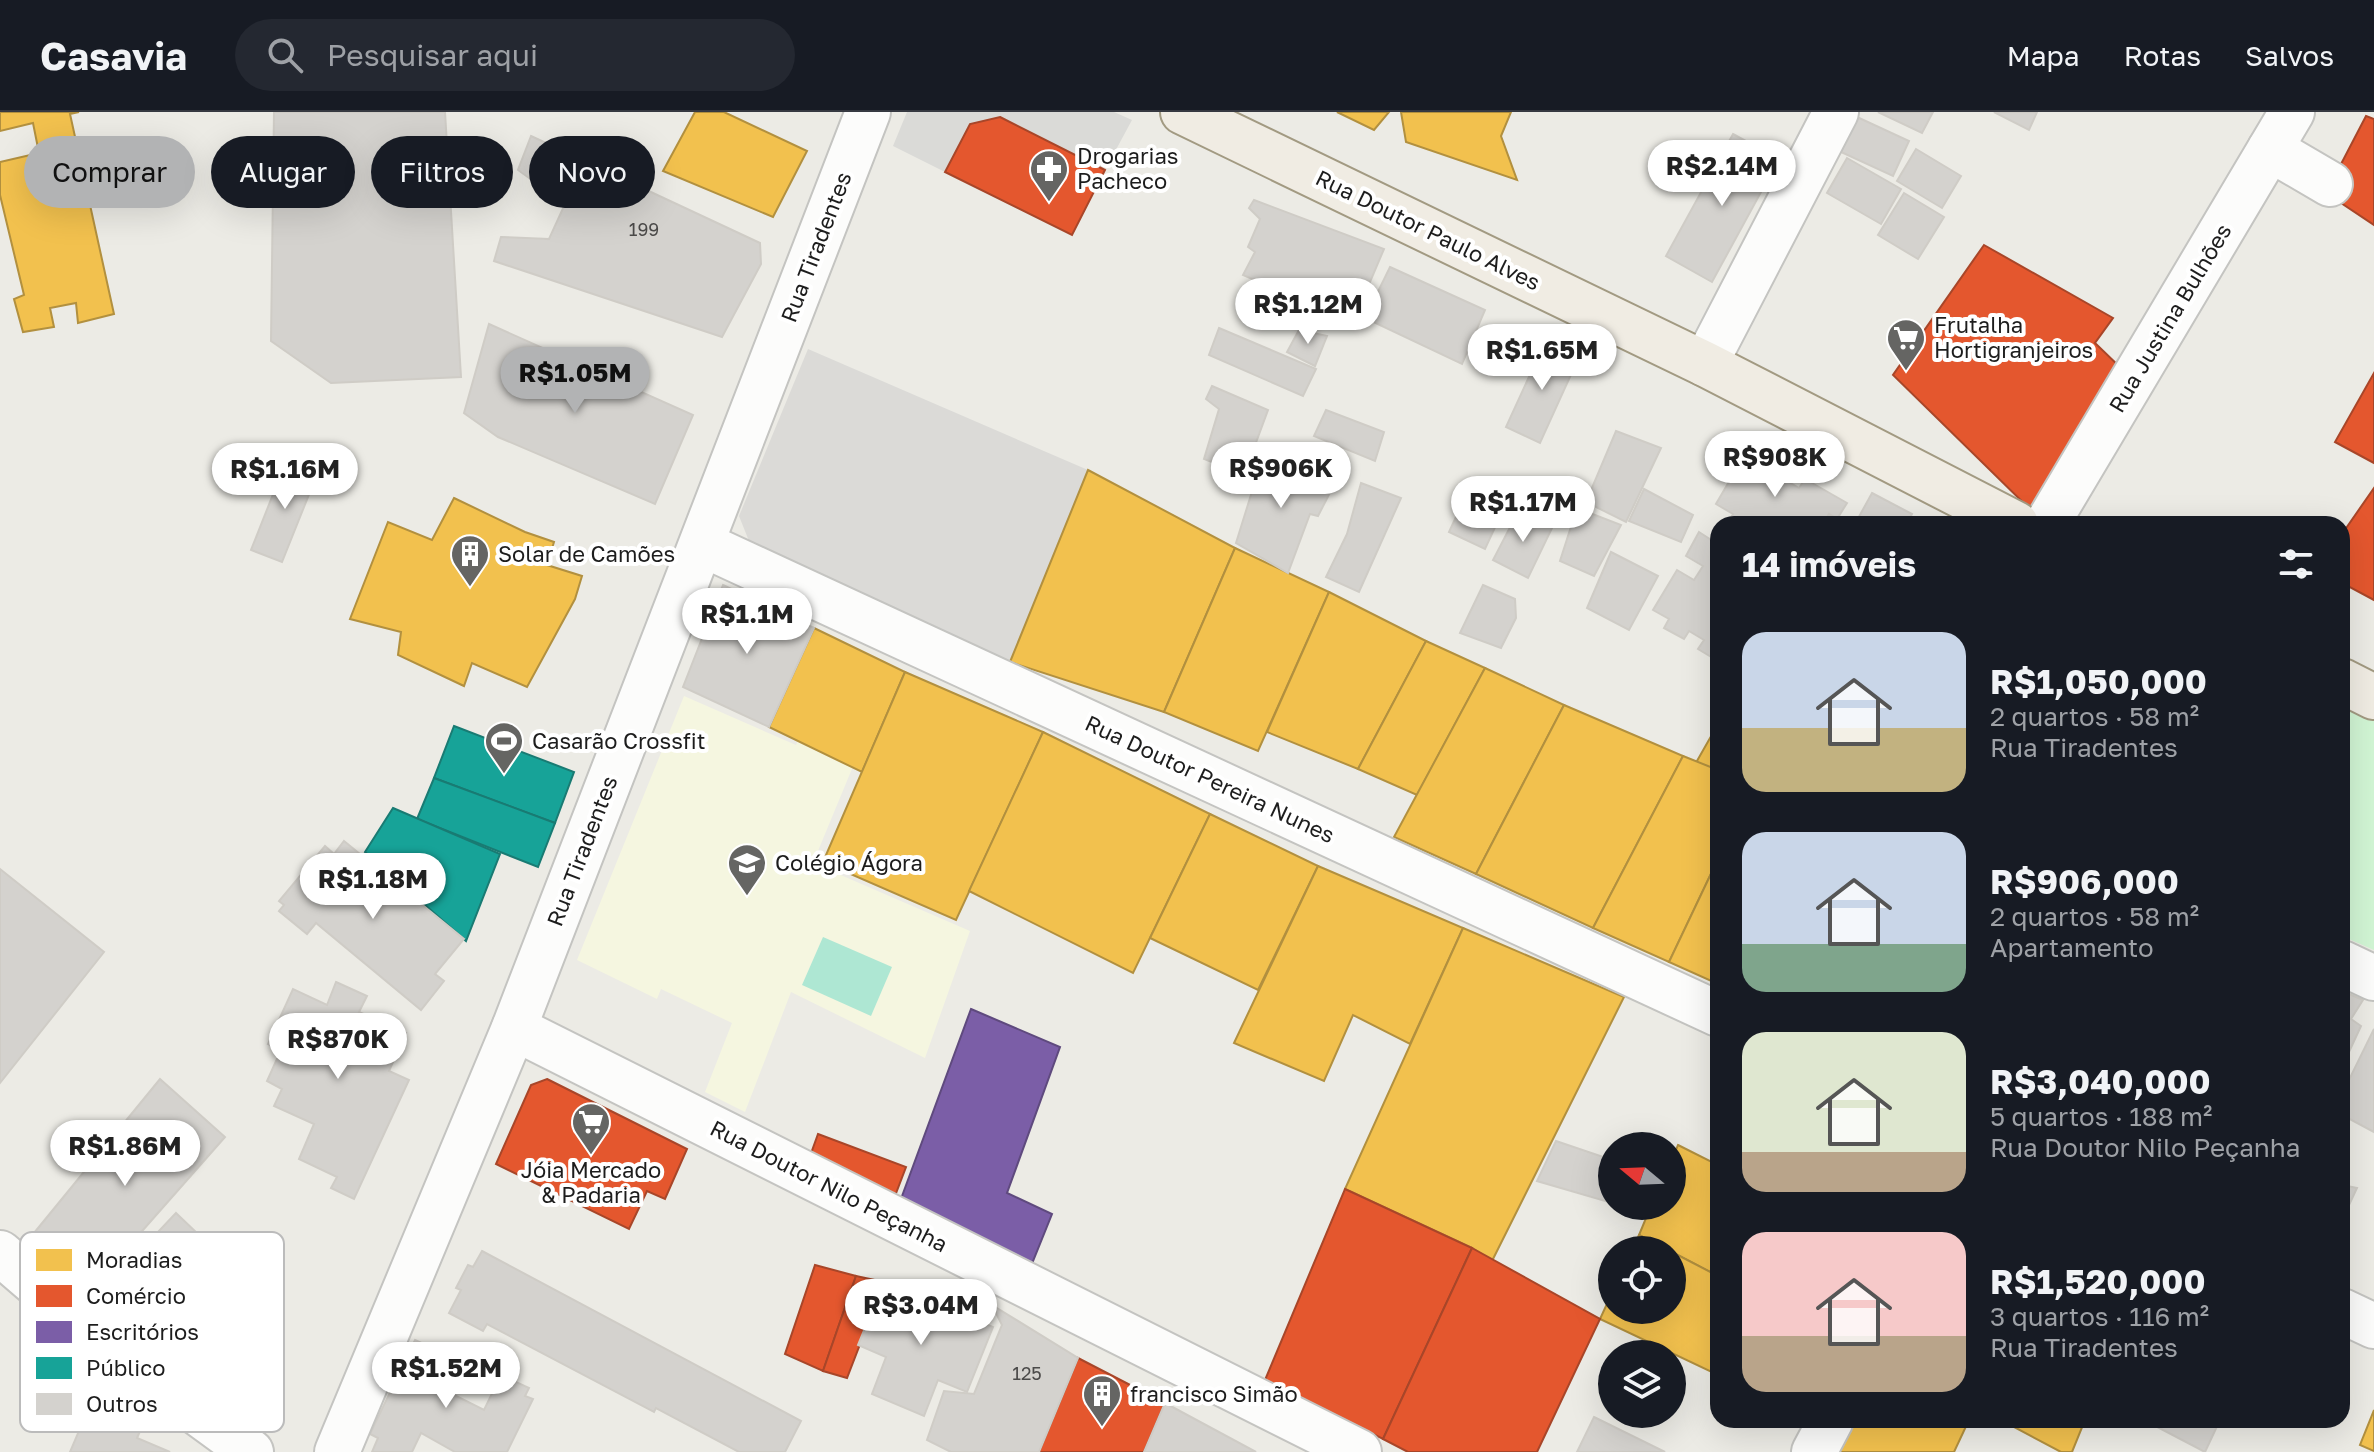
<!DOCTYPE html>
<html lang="pt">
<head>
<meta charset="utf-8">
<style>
	:root { --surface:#171b24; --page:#242831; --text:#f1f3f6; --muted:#9ea1a6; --line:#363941; --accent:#b2b3b4 }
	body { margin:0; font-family:"Golos Text",sans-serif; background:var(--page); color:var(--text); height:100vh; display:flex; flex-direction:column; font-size:30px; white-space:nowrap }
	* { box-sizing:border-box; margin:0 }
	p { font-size:26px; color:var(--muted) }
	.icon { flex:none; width:44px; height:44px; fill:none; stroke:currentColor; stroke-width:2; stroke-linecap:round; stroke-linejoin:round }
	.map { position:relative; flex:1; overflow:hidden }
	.drawer { position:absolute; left:1710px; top:404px; width:640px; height:912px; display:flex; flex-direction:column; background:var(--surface); border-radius:24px; box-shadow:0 8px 32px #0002 }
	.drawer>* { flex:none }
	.guide { position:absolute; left:24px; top:24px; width:760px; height:72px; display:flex; gap:16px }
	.needle { width:52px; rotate:289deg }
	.fabs { position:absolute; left:1598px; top:1020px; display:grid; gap:16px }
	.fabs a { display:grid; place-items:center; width:88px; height:88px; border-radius:50%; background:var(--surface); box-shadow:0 8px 32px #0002; font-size:40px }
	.price { position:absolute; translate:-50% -68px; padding:0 18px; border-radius:28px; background:#fff; color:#222; font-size:26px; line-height:52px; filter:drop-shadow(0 2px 4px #0008) }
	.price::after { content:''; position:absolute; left:50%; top:48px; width:24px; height:18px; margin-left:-12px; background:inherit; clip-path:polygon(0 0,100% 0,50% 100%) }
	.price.active { background:var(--accent); color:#111 }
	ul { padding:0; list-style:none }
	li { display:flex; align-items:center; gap:24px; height:200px; padding:0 32px }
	li span { display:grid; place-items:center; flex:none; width:224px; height:160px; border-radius:24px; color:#555 }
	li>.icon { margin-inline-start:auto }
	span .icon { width:96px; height:96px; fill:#fffc; stroke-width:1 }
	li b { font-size:34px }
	h2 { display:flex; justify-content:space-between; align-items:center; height:96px; padding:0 32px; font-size:34px }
	.chip { padding:0 28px; border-radius:36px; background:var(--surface); box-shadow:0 8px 32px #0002; font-size:28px; line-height:72px }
	.chip.active { background:var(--accent); color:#111 }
	header { display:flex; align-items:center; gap:48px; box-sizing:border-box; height:112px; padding:0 40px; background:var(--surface); border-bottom:2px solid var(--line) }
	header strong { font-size:38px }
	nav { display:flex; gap:44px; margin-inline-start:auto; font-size:28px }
	.search { width:560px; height:72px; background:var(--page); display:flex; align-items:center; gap:20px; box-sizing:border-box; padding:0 28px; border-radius:44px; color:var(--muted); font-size:30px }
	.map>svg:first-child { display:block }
</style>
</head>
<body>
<header>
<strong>Casavia</strong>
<div class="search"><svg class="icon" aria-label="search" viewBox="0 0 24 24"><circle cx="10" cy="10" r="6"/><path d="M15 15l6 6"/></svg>Pesquisar aqui</div>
<nav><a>Mapa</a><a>Rotas</a><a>Salvos</a></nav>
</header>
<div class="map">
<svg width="2374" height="1340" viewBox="0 0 2374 1340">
	<rect width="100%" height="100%" fill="#ecebe5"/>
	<!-- residential -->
	<path fill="#dbdad7" d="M 808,237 L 1088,358 L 1010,550 L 749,429 L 739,404 Z"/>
	<!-- education -->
	<path fill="#f5f6e0" d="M 684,584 L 796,633 L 807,611 L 861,635 L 813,751 L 970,819 L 925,946 L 791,880 L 745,1000 L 705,980 L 732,911 L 661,877 L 657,887 L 577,848 Z"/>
	<!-- park -->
	<path fill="#d1f5d4" d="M 2342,594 L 2374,609 L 2374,838 L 2342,824 Z"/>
	<!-- pitch -->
	<path fill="#aee7d3" d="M 823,825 L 892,855 L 871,904 L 802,873 Z"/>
	<!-- parking -->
	<path fill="#dadad7" d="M 907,0 L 1114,0 L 1132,8 L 1105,58 L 1000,5 L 970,12 L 945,60 L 893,34 Z"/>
	<!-- homes -->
	<g fill="#f2c14e" stroke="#b2903f" stroke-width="2">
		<path d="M 0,0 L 79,0 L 70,2 L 114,202 L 78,211 L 76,191 L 50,196 L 54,215 L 23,220 L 14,187 L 24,183 L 0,83 L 0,50 L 39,41 L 33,11 L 0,19 Z"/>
		<path d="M 695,0 L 724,0 L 807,39 L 773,105 L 663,59 Z"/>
		<path d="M 1337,0 L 1389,0 L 1374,18 Z"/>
		<path d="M 1401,0 L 1511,0 L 1501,24 L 1517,68 L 1406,30 Z"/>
		<path d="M 1088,358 L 1235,436 L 1164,600 L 1010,550 Z"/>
		<path d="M 454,386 L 525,420 L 554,430 L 547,453 L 582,464 L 575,487 L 527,575 L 472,551 L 464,574 L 398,543 L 401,520 L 350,507 L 388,410 L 432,428 Z"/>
		<path d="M 1235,436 L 1329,480 L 1258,639 L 1164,600 Z"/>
		<path d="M 1329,480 L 1426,529 L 1358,657 L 1267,620 Z"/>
		<path d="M 814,516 L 905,560 L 862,660 L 769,615 Z"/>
		<path d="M 1426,529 L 1485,556 L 1417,683 L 1358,657 Z"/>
		<path d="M 1485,556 L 1564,593 L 1476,762 L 1394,725 Z"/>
		<path d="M 905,560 L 1043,620 L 956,808 L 823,750 Z"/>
		<path d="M 1564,593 L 1683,644 L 1593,816 L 1476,762 Z"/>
		<path d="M 1718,612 L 1718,686 L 1714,684 L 1715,668 L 1693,656 Z"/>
		<path d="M 1043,620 L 1210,702 L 1133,861 L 969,779 Z"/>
		<path d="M 1683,644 L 1718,658 L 1718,747 L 1669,850 L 1593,816 Z"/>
		<path d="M 1210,702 L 1318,754 L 1258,878 L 1150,826 Z"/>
		<path d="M 1718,747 L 1718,872 L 1669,850 Z"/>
		<path d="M 1318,754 L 1463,816 L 1410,932 L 1353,903 L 1324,969 L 1234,931 Z"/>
		<path d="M 1463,816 L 1624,885 L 1492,1149 L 1472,1136 L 1345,1077 Z"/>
		<path d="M 1678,1033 L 1718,1053 L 1718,1164 L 1639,1123 L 1651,1094 L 1672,1094 L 1672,1047 Z"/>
		<path d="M 1639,1123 L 1668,1138 L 1632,1138 Z"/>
		<path d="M 1672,1140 L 1718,1164 L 1718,1263 L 1600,1207 L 1612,1181 L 1612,1198 L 1672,1198 Z"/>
		<path d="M 2374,1298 L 2374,1339 L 2360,1333 Z"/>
		<path d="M 1844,1308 L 1969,1308 L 1954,1340 L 1829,1340 Z"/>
		<path d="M 2001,1308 L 2085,1308 L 2072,1340 L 2061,1340 Z"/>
	</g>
	<!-- shops -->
	<g fill="#e4572e" stroke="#a84629" stroke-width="2">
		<path d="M 2366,4 L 2374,7 L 2374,113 L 2326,81 Z"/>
		<path d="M 1000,5 L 1105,58 L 1072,123 L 945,60 L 970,12 Z"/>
		<path d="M 1984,133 L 2113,206 L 2095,231 L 2126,261 L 2040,407 L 1893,263 Z"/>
		<path d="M 2374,261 L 2374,351 L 2335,330 Z"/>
		<path d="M 2374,376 L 2374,488 L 2342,471 L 2342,422 Z"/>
		<path d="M 547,967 L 687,1037 L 665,1087 L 647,1079 L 629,1117 L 496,1052 L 531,973 Z"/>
		<path d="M 818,1022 L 906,1055 L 890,1097 L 804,1061 Z"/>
		<path d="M 1345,1077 L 1472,1136 L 1383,1327 L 1265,1268 Z"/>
		<path d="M 1472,1136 L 1600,1207 L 1537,1340 L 1408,1340 L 1383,1327 Z"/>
		<path d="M 815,1153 L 856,1164 L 823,1259 L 785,1242 Z"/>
		<path d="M 856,1164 L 884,1170 L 847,1266 L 823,1259 Z"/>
		<path d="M 1078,1246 L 1165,1291 L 1144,1340 L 1039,1340 Z"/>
	</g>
	<!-- offices -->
	<path fill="#7b5ea7" stroke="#5f4a7e" stroke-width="2" d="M 971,897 L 1060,935 L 1007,1081 L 1052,1102 L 1027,1164 L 898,1095 Z"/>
	<!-- public -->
	<g fill="#17a398" stroke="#197b73" stroke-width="2">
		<path d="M 454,614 L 574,660 L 555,711 L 434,666 Z"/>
		<path d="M 434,666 L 555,711 L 538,755 L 417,707 Z"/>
		<path d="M 393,696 L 500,742 L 466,829 L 365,740 Z"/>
	</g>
	<!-- building -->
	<g fill="#d4d2ce" stroke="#cfccc6" stroke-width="2">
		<path d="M 274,0 L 445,0 L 461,265 L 331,271 L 271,229 Z"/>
		<path d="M 1878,0 L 1933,0 L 1922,21 Z"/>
		<path d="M 1994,0 L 2037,0 L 2029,18 Z"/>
		<path d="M 1857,5 L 1909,29 L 1893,64 L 1841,40 Z"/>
		<path d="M 1733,22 L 1779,47 L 1712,170 L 1666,144 Z"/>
		<path d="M 531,24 L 760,131 L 761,152 L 722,225 L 494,149 L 501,125 L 549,127 L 565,92 L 518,58 Z"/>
		<path d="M 1916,37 L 1961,64 L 1942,96 L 1897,69 Z"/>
		<path d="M 1847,46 L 1901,77 L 1881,112 L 1827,81 Z"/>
		<path d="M 1904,81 L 1944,105 L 1918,147 L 1878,123 Z"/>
		<path d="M 1254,88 L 1384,137 L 1353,210 L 1243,163 L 1255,140 L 1248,135 L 1260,107 L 1249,96 Z"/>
		<path d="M 1390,155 L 1485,198 L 1462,252 L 1365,206 Z"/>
		<path d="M 489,212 L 693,303 L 655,392 L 498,325 L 464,301 Z"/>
		<path d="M 1219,216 L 1316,257 L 1303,284 L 1209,243 Z"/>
		<path d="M 1299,218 L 1327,224 L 1315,254 L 1287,240 Z"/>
		<path d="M 1545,230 L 1579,245 L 1540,331 L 1506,315 Z"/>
		<path d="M 1212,274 L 1268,298 L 1244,363 L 1204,347 L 1219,297 L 1206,287 Z"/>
		<path d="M 1326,298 L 1384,320 L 1375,349 L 1314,324 Z"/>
		<path d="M 1616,319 L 1661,336 L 1626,410 L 1586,390 Z"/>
		<path d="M 1264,341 L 1335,371 L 1318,404 L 1310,402 L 1288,461 L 1236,431 Z"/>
		<path d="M 1744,344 L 1799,376 L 1805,367 L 1847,391 L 1837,407 L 1829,402 L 1823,412 L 1727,412 L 1733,402 L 1716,392 Z"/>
		<path d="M 287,347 L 318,360 L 282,450 L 251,438 Z"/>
		<path d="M 1474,366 L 1510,383 L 1485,437 L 1449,420 Z"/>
		<path d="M 1361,371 L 1401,386 L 1359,480 L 1326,465 L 1347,422 Z"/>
		<path d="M 1644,377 L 1693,403 L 1681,430 L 1629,409 Z"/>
		<path d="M 1872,381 L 1912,402 L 1907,412 L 1855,412 Z"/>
		<path d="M 1577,396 L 1621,413 L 1594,464 L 1560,449 Z"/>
		<path d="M 1519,398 L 1540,406 L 1552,416 L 1528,466 L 1493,448 Z"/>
		<path d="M 1699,420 L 1716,431 L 1718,428 L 1718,549 L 1698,537 L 1704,528 L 1689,519 L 1684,527 L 1664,516 L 1669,507 L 1653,498 L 1677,458 L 1694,468 L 1703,454 L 1686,444 Z"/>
		<path d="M 1611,440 L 1658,464 L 1629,518 L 1587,496 Z"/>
		<path d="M 723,473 L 814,516 L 769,615 L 683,575 Z"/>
		<path d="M 1483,473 L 1515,487 L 1516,506 L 1501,536 L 1460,521 Z"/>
		<path d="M 344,729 L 464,827 L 435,862 L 444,869 L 421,898 L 316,811 L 307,822 L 279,799 L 284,793 L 279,789 L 325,734 L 334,742 Z"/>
		<path d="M 0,757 L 104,840 L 0,971 Z"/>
		<path d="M 336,870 L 367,884 L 359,900 L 406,921 L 389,959 L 409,968 L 354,1087 L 331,1076 L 337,1065 L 299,1047 L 314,1012 L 274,994 L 282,977 L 267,969 L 281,938 L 268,932 L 293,877 L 327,893 Z"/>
		<path d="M 2342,879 L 2363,888 L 2351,907 L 2361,914 L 2342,955 Z"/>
		<path d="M 2374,917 L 2374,1020 L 2342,1003 L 2344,978 Z"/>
		<path d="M 160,967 L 225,1025 L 84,1185 L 25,1132 Z"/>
		<path d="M 1556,1029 L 1612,1048 L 1612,1091 L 1537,1069 Z"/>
		<path d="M 2342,1073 L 2357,1076 L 2342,1108 Z"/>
		<path d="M 176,1101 L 268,1189 L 181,1282 L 88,1194 Z"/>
		<path d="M 482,1139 L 801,1309 L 785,1340 L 739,1340 L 656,1296 L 654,1300 L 487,1212 L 483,1219 L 449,1201 L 461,1178 L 456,1176 L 468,1153 L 473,1155 Z"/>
		<path d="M 884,1170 L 993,1215 L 967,1280 L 938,1268 L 924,1304 L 872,1282 L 886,1245 L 858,1233 Z"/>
		<path d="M 992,1193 L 1078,1246 L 1039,1340 L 951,1340 L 927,1328 L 944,1279 L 974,1282 L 1002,1213 Z"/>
		<path d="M 415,1228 L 456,1247 L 442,1277 L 484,1298 L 501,1263 L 529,1276 L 525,1284 L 533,1287 L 507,1340 L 455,1340 L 421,1321 L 412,1340 L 372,1340 L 378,1326 L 370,1322 Z"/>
		<path d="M 99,1272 L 151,1294 L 137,1326 L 170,1340 L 70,1340 Z"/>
		<path d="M 1165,1291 L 1256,1340 L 1144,1340 Z"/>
		<path d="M 1594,1305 L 1665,1340 L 1577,1340 Z"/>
		<path d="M 2144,1308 L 2220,1308 L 2205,1340 Z"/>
	</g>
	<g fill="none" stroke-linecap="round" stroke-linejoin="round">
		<!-- minor casing -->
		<g stroke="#c4c4c1" stroke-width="48">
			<g id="minor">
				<path d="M 2270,37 L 2330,72"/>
				<path d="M 1705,252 L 1836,0"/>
				<path d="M 2047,412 L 2292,0"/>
				<path d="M 702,432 L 1718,902"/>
				<path d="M 2342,851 L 2374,866"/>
				<path d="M 514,916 L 1359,1340"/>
				<path d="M 0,1141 L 121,1245 L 251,1340"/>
				<path d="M 2342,1199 L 2374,1214"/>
				<path d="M 337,1340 L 514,916 L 868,0"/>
				<path d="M 1814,1340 L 1831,1308"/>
			</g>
		</g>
		<!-- major casing -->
		<g stroke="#a29a82" stroke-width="48">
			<g id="major">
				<path d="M 1183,0 L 1705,252 L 2016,412"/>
				<path d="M 2342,569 L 2374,585"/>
			</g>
		</g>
		<!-- minor -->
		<use href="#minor" stroke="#fcfcfb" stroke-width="44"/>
		<!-- major -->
		<use href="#major" stroke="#f0ece3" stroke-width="44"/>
	</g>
	<!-- icons -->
	<defs>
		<g id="pharmacy-pin" transform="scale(2)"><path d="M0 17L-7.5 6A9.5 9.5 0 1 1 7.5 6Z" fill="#656563" stroke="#fff"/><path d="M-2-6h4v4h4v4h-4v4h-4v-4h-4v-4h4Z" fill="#fff"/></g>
		<g id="supermarket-pin" transform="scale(2)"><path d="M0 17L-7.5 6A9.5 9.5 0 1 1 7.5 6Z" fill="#656563" stroke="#fff"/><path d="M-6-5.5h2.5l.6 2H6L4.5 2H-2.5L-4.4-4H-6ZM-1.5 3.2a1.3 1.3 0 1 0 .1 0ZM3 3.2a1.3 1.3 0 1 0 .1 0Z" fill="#fff"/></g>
		<g id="building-pin" transform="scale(2)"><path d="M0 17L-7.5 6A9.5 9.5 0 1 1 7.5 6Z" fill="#656563" stroke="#fff"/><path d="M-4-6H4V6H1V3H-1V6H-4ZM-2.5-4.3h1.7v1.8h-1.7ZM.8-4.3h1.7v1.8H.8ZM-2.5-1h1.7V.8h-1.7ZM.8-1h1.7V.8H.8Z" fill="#fff"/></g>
		<g id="stadium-pin" transform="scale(2)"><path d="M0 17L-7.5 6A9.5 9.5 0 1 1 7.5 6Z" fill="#656563" stroke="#fff"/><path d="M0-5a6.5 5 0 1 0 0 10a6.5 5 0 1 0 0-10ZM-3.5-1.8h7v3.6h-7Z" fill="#fff"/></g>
		<g id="school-pin" transform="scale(2)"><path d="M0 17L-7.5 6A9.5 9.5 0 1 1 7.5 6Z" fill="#656563" stroke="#fff"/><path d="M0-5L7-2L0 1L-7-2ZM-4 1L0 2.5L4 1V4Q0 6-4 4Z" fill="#fff"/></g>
	</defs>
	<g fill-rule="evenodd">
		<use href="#pharmacy-pin" x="1049" y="57"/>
		<use href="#supermarket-pin" x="1906" y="226"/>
		<use href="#building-pin" x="470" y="442"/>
		<use href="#stadium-pin" x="504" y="629"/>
		<use href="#school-pin" x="747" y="751"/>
		<use href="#supermarket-pin" x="591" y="1010"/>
		<use href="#building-pin" x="1102" y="1282"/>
	</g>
	<g text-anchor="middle" stroke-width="8" stroke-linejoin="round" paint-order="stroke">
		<!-- number labels -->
		<g font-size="18" fill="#4b4a49">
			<text x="644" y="124">199</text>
			<text x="1027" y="1268">125</text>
		</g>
		<!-- poi labels -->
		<g font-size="22" fill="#1d1d1d" stroke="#fff" text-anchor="start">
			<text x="1077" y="52">Drogarias<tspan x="1077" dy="25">Pacheco</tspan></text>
			<text x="1934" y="221">Frutalha<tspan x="1934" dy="25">Hortigranjeiros</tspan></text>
			<text x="498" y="450">Solar de Camões</text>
			<text x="532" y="637">Casarão Crossfit</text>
			<text x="775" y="759">Colégio Ágora</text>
			<text x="591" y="1066" text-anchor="middle">Jóia Mercado<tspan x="591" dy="25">&amp; Padaria</tspan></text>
			<text x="1130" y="1290">francisco Simão</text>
		</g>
		<!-- street labels -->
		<g font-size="22" fill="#1d1d1d" stroke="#fff">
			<text transform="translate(1428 118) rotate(26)" y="8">Rua Doutor Paulo Alves</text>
			<text transform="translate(816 135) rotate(-69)" y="8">Rua Tiradentes</text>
			<text transform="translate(2170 206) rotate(-59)" y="8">Rua Justina Bulhões</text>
			<text transform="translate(1210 667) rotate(25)" y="8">Rua Doutor Pereira Nunes</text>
			<text transform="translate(582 739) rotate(-69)" y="8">Rua Tiradentes</text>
			<text transform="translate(829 1074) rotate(27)" y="8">Rua Doutor Nilo Peçanha</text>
		</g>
	</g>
	<!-- legend -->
	<rect x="20" y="1120" width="264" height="200" rx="12" fill="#fff" stroke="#bbb" stroke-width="2"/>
	<rect x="36" y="1137" width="36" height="22" fill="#f2c14e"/>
	<rect x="36" y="1173" width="36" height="22" fill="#e4572e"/>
	<rect x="36" y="1209" width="36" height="22" fill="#7b5ea7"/>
	<rect x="36" y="1245" width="36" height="22" fill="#17a398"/>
	<rect x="36" y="1281" width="36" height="22" fill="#d4d2ce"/>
	<g font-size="22" fill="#1d1d1d">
		<text x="86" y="1156">Moradias</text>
		<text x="86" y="1192">Comércio</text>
		<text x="86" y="1228">Escritórios</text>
		<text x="86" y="1264">Público</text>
		<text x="86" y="1300">Outros</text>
	</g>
</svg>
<div class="fabs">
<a><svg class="needle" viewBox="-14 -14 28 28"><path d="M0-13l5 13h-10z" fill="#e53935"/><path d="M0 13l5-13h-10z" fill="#9ea1a6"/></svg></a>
<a><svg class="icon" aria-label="locate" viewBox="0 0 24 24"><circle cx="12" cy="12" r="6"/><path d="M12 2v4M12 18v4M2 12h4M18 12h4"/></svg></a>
<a><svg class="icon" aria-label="layers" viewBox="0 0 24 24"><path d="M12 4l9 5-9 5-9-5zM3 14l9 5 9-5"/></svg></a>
</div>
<b class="price" style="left:1722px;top:96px">R$2.14M</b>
<b class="price" style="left:1308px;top:234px">R$1.12M</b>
<b class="price" style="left:1542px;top:280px">R$1.65M</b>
<b class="price active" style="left:575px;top:303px">R$1.05M</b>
<b class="price" style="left:1775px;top:387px">R$908K</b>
<b class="price" style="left:1281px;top:398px">R$906K</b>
<b class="price" style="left:285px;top:399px">R$1.16M</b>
<b class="price" style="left:1523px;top:432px">R$1.17M</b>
<b class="price" style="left:747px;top:544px">R$1.1M</b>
<b class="price" style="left:373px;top:809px">R$1.18M</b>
<b class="price" style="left:338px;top:969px">R$870K</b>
<b class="price" style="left:125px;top:1076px">R$1.86M</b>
<b class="price" style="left:921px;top:1235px">R$3.04M</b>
<b class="price" style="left:446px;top:1298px">R$1.52M</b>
<div class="guide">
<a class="chip active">Comprar</a>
<a class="chip">Alugar</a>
<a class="chip">Filtros</a>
<a class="chip">Novo</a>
</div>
<section class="drawer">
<h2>14 imóveis<svg class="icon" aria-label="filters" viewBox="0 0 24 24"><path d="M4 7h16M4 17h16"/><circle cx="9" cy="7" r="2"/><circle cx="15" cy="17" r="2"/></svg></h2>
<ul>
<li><span style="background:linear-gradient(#c9d6e8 60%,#c2b280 0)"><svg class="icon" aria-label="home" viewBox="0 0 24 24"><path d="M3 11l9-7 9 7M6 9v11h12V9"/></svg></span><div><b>R$1,050,000</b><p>2 quartos · 58 m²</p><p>Rua Tiradentes</p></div></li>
<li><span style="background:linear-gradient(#c9d6e8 70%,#7fa58c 0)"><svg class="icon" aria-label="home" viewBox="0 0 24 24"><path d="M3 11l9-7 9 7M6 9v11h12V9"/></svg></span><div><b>R$906,000</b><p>2 quartos · 58 m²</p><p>Apartamento</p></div></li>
<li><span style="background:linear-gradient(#dfe7d0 75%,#b9a48a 0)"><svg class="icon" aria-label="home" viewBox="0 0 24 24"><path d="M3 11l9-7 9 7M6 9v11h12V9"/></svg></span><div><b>R$3,040,000</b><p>5 quartos · 188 m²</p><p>Rua Doutor Nilo Peçanha</p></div></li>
<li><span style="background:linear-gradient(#f6c9c9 65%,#b9a48a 0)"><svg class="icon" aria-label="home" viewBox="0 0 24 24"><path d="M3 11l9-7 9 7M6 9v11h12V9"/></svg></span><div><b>R$1,520,000</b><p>3 quartos · 116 m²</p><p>Rua Tiradentes</p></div></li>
</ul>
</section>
</div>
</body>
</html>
